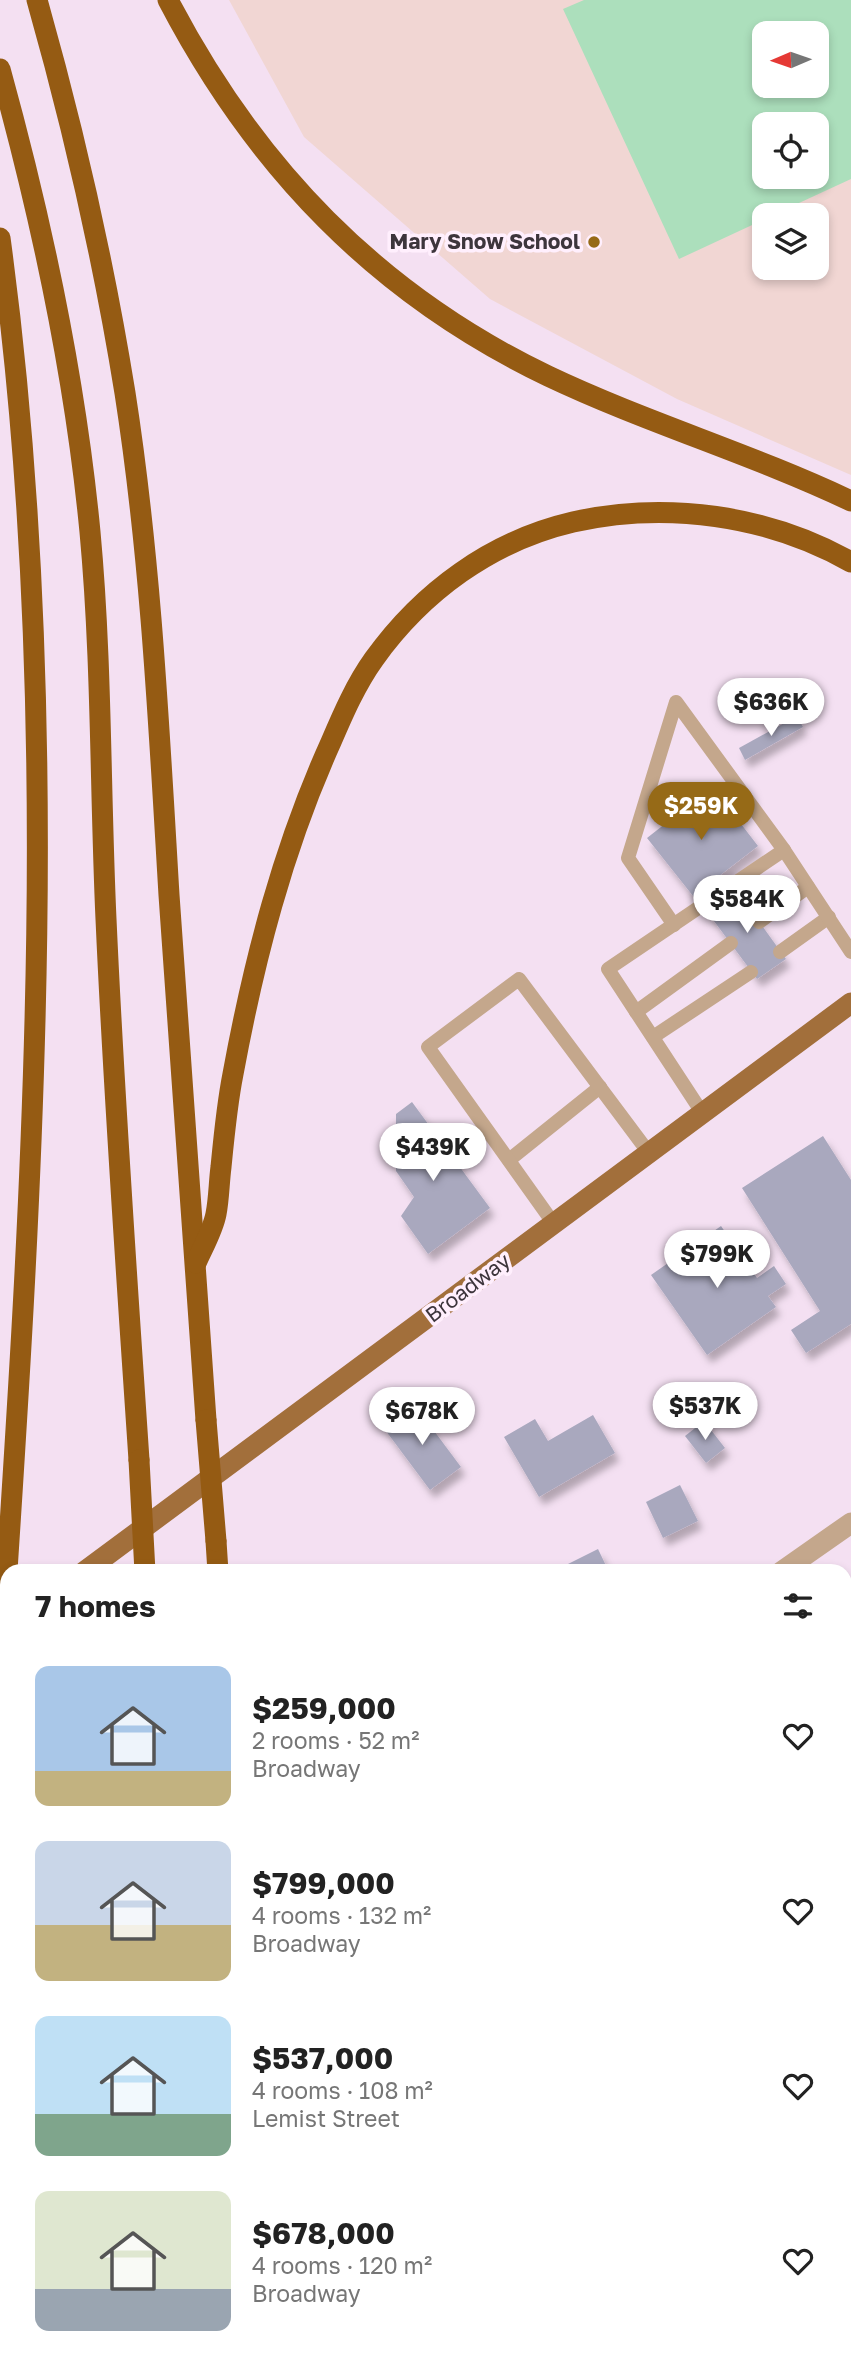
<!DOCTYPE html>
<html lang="en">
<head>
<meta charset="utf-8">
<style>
	:root { --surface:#fff; --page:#f6f6f6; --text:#222; --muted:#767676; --accent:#966a17 }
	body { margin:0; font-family:"Golos Text",sans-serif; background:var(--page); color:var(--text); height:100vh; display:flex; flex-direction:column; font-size:26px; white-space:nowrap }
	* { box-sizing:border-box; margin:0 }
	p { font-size:23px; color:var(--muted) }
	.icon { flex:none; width:38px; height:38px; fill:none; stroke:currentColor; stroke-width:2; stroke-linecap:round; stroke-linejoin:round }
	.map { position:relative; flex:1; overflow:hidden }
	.drawer { position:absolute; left:0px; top:1564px; width:852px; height:800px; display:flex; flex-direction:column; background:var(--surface); border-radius:21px 21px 0 0; box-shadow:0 4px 10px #0003 }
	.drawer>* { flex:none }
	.needle { width:46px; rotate:268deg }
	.tools { position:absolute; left:752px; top:21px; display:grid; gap:14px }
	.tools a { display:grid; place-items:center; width:77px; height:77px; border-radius:14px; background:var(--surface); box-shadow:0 4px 10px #0003; font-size:35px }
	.price { position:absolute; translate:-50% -60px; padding:0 16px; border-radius:24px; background:#fff; color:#222; font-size:23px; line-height:46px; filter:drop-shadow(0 2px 4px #0008) }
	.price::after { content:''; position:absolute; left:50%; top:42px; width:21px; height:16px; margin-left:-10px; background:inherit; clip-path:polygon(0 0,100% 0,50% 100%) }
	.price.selected { background:var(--accent); color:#fff }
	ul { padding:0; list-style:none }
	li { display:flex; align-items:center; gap:21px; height:175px; padding:0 35px }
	li span { display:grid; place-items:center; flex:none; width:196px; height:140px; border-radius:14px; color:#555 }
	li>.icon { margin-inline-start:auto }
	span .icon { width:84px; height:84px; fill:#fffc; stroke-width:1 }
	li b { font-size:30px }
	h2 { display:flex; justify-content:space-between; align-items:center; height:84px; padding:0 35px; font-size:30px }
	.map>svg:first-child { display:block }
</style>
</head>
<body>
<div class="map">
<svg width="851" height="2364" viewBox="0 0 851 2364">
	<defs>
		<filter id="shadow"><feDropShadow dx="4.5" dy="8" stdDeviation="3.5" flood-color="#0004"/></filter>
	</defs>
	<rect width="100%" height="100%" fill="#f4e0f2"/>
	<!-- education -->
	<path fill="#f1d6d3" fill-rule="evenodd" d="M 229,0 L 851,0 L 851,475 L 677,399 L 490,299 L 304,137 ZM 765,33 L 817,33 L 817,86 L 765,86 ZM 765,124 L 817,124 L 817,177 L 765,177 ZM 765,215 L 817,215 L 817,268 L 765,268 Z"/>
	<!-- green -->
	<path fill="#acdfbc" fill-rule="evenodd" d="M 584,0 L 851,0 L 851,179 L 773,215 L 765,215 L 765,219 L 679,259 L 563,9 ZM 765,33 L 817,33 L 817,86 L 765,86 ZM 765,124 L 817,124 L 817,177 L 765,177 Z"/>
	<!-- building -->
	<g fill="#a9a8be" filter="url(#shadow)">
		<path d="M 797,716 L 803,727 L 745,760 L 739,748 Z"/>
		<path d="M 693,791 L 707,809 L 721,798 L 758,846 L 693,896 L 647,838 L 675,816 L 669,809 Z"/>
		<path d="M 737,891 L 786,959 L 757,979 L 708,913 Z"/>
		<path d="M 412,1102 L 490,1208 L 428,1254 L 401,1216 L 414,1197 L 396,1171 L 396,1114 Z"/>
		<path d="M 823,1136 L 851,1180 L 851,1324 L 806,1353 L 791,1330 L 820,1311 L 742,1188 Z"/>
		<path d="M 721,1226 L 757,1278 L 774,1266 L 786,1284 L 768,1296 L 776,1307 L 707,1355 L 651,1275 Z"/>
		<path d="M 414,1404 L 461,1467 L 430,1490 L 383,1427 Z"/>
		<path d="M 593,1415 L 615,1453 L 539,1497 L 504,1437 L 535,1419 L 548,1441 Z"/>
		<path d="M 704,1421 L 725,1448 L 706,1463 L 685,1436 Z"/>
		<path d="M 680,1485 L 698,1521 L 663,1538 L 646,1502 Z"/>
		<path d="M 598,1549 L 609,1572 L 565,1572 L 562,1567 Z"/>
		<path d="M 845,1856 L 851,1863 L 851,1906 L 845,1911 Z"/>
		<path d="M 851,2059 L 851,2108 L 845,2096 L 845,2062 Z"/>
	</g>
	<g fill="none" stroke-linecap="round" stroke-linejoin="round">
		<!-- lane -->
		<g stroke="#c4a78c" stroke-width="14">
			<path d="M 759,922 L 808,887"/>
			<path d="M 674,925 L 628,858 L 676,702 L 784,850"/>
			<path d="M 780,952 L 829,917"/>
			<path d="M 636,1012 L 731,943"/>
			<path d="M 653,1037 L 751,972"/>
			<path d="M 703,1114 L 608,969 L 784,850 L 851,952"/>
			<path d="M 509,1160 L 600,1087"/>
			<path d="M 554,1224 L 428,1047 L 519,979 L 649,1153"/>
		</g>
		<!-- street -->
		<g stroke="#c4a78c" stroke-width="21">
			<path d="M 781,1572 L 851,1523"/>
			<path d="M 845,1987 L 851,1983"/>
			<path d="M 815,2364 L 840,2357"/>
		</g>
		<!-- primary -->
		<path stroke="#a26f3b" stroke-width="21" d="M 84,1572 L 851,1003"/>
		<!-- highway -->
		<g stroke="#955b13" stroke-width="21">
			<path d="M 37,0 C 73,127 104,263 125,393 C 151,560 159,728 169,895 C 180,1070 193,1245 206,1420"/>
			<path d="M 168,0 C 255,167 377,294 548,376 C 647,423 752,454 851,501"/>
			<path d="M 0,69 C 42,221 75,375 90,532 C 102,661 100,790 106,919 C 114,1100 127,1280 139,1460"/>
			<path d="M 0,238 C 63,700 34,1167 3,1631 L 2,1656 L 7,1704"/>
			<path d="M 196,1263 C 203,1247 213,1230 216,1214 C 219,1199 219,1182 221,1167 C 224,1136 227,1104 233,1074 C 254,960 283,848 331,742 C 343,714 356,684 374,659 C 422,592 491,541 573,522 C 666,501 768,515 851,562"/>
			<path d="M 216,1541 L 218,1572"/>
			<path d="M 0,1767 L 7,1773"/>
			<path d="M 195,2357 L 197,2364"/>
			<path d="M 248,2357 L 250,2364"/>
			<path d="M 314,2357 L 316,2364"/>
		</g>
		<!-- highway-bridge -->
		<g stroke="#955b13" stroke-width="21">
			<path d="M 206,1420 L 216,1541"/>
			<path d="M 139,1460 L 145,1572"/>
		</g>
	</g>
	<!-- markers -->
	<circle fill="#966a17" stroke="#ffeffd" stroke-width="2.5" cx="594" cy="242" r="7"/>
	<g text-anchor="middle" stroke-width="7" stroke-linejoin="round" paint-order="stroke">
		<!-- poi labels -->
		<g font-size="21" font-weight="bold" fill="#3d353c" stroke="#ffeffd" text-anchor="end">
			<text x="580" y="249">Mary Snow School</text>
		</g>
		<!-- street labels -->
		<g font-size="21" fill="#3d353c" stroke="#ffeffd">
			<text transform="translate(468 1288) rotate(-37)" y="7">Broadway</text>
		</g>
	</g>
</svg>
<div class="tools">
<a><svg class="needle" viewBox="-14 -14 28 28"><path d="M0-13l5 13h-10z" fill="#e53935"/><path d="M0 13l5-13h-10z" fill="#767676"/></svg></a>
<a><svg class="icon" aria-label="locate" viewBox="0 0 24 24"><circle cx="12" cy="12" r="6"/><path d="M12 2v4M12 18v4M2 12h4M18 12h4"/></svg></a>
<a><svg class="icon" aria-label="layers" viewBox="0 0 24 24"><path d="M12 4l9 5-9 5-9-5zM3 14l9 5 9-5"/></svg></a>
</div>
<b class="price" style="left:771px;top:738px">$636K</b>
<b class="price selected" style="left:701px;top:842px">$259K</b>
<b class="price" style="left:747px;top:935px">$584K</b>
<b class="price" style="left:433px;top:1183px">$439K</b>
<b class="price" style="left:717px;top:1290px">$799K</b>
<b class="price" style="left:705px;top:1442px">$537K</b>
<b class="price" style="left:422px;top:1447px">$678K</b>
<section class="drawer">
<h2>7 homes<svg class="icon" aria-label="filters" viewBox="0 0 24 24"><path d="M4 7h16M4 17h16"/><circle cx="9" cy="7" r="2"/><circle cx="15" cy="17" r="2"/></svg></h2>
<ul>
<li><span style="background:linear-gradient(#a9c7e8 75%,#c2b280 0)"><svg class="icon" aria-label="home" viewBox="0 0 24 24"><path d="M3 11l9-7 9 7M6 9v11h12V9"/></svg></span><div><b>$259,000</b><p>2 rooms · 52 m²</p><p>Broadway</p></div><svg class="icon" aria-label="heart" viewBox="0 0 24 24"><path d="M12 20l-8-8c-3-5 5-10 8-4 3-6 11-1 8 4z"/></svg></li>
<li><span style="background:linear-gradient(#c9d6e8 60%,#c2b280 0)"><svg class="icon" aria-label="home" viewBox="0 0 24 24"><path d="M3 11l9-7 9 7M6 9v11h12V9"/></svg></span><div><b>$799,000</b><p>4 rooms · 132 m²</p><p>Broadway</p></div><svg class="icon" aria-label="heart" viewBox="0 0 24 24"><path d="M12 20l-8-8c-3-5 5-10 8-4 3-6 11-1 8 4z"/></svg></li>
<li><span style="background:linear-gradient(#bfe0f5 70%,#7fa58c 0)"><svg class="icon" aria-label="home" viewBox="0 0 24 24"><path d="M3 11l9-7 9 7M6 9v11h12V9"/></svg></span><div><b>$537,000</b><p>4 rooms · 108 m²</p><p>Lemist Street</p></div><svg class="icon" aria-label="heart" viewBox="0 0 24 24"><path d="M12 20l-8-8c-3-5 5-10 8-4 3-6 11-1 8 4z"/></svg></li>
<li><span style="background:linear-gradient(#dfe7d0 70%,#9aa5b1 0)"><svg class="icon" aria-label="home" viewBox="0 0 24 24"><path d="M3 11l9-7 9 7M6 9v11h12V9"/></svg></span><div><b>$678,000</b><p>4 rooms · 120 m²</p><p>Broadway</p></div><svg class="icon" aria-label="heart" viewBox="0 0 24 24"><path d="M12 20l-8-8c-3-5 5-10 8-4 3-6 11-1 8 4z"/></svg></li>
</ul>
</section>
</div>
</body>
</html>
